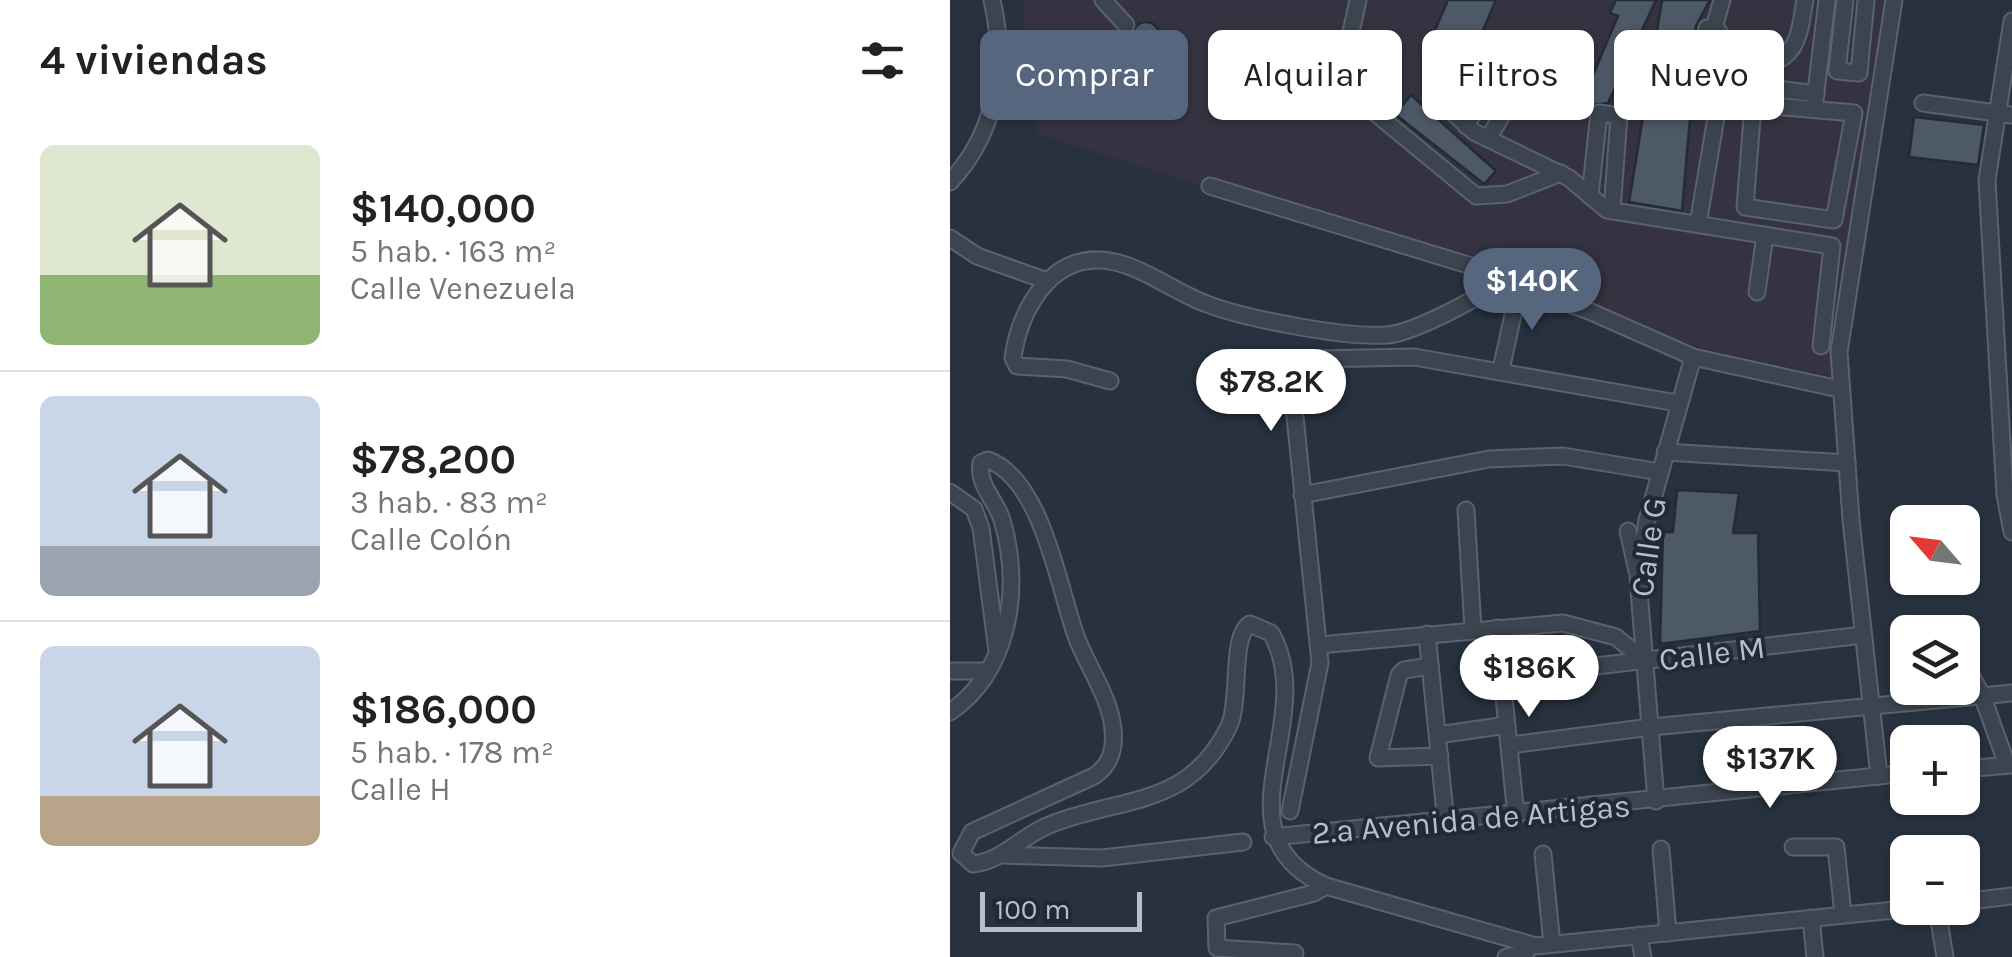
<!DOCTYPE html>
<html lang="es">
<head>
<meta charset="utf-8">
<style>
	:root { --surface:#fff; --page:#f6f6f6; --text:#222; --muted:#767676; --line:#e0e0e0; --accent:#56667f }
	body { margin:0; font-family:Karla,sans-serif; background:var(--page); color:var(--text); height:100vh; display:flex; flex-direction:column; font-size:38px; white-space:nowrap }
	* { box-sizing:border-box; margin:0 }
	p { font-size:32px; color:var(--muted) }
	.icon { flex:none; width:55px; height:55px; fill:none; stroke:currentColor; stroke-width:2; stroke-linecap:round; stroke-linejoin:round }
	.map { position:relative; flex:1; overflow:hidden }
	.side { display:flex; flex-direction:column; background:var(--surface); width:950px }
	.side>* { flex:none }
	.top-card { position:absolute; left:30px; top:30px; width:880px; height:90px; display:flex; gap:20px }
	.needle { width:65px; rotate:298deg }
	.fabs { position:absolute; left:940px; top:505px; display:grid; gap:20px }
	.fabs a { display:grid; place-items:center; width:90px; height:90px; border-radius:15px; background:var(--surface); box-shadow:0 2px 8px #0004; font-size:50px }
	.scale { position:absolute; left:30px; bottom:25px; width:162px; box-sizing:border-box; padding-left:10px; border:5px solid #b8bfca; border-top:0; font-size:28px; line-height:35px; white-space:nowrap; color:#b8bfca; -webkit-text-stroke:8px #202934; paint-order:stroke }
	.price { position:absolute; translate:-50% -85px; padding:0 22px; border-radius:35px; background:#fff; color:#222; font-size:32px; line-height:65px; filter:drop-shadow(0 2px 5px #0008) }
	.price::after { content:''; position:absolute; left:50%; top:60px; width:30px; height:22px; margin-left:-15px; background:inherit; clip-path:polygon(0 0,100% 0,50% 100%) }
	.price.active { background:var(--accent); color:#fff }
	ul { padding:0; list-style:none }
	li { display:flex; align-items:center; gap:30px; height:250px; padding:0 40px }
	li+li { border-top:2px solid var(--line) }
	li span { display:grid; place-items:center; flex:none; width:280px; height:200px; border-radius:15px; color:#555 }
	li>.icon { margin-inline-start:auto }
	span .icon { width:120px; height:120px; fill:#fffc; stroke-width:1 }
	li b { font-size:42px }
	h2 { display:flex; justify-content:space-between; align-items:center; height:120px; padding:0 40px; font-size:42px }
	.chip { padding:0 35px; border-radius:15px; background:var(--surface); box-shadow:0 2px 8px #0004; font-size:35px; line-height:90px }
	.chip.active { background:var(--accent); color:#fff }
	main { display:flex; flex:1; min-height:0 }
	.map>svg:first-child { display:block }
</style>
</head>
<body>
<main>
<section class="side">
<h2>4 viviendas<svg class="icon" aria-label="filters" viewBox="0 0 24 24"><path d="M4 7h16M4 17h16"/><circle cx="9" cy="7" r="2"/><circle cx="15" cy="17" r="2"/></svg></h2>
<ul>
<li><span style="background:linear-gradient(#dfe7d0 65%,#8fb573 0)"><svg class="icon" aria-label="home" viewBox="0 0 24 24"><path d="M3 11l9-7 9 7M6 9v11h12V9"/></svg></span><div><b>$140,000</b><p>5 hab. · 163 m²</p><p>Calle Venezuela</p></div></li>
<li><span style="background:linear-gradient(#c9d6e8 75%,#9aa5b1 0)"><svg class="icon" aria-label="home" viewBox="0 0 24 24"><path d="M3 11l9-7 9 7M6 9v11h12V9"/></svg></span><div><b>$78,200</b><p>3 hab. · 83 m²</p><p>Calle Colón</p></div></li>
<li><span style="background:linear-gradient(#c9d6e8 75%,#b9a48a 0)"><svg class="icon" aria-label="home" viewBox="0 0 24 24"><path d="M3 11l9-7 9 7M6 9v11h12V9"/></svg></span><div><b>$186,000</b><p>5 hab. · 178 m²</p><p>Calle H</p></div></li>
</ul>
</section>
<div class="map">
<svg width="1062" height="957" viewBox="0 0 1062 957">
	<rect width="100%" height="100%" fill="#28323f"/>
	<!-- medical -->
	<path fill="#353341" d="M 73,0 L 949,0 L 916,246 L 887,378 L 752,348 L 87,133 L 76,81 Z"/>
	<!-- building -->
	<g fill="#4e5968" stroke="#222b36" stroke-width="2.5">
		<path d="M 498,0 L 546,0 L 524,51 L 482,37 Z"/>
		<path d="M 666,0 L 706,0 L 658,103 L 642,105 L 632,101 L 668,16 L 660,13 Z"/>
		<path d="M 712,0 L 760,0 L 746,26 L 739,60 L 744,72 L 732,211 L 679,202 Z"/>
		<circle cx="196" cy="35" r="13"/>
		<path d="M 461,95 L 546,171 L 534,184 L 445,114 Z"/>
		<path d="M 964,117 L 1034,125 L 1028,165 L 959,157 Z"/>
		<path d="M 727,490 L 789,493 L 783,533 L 808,533 L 810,631 L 710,644 L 713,532 L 723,532 Z"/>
	</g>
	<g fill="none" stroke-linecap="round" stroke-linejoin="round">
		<!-- minor casing -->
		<g stroke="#59626d" stroke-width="19">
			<g id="minor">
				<path d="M 153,0 L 176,25"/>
				<path d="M 408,0 C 401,38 385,70 413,103 L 526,196 L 557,194 L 611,173"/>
				<path d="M 772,0 L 765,24 C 775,52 820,80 842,48 C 851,35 852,15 855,0"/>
				<path d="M 895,0 L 887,71 L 909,73 L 916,0"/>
				<path d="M 1062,21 L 1037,180 L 1055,495 L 1062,532"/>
				<path d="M 757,28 L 750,62 L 772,82 L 866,94"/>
				<path d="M 518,60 L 500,110 L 524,132 L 619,178 L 657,210 L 882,246 L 871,346"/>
				<path d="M 865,100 L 877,0"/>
				<path d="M 973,103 L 1062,115"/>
				<path d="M 812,105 L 904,113 L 884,220 L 795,207 L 802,118 Z"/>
				<path d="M 516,126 L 545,74 L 567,81 L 568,88 L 538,139"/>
				<path d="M 0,182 C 47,132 57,64 42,0"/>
				<path d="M 260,186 L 531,269 L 548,284"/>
				<path d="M 640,196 L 649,113 L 669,116 L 662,210"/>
				<path d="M 748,224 L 772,82"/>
				<path d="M 0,238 L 27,256 L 97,281"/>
				<path d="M 807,292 L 815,235"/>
				<path d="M 294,366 L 325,371 L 365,359 L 464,357 L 727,403"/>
				<path d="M 551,370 L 569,287"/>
				<path d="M 160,381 L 117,369 L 67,366 L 63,358 C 69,313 98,257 151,260 C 188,262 223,292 257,304 C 296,319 396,338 437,335 C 464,333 526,299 548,284 L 561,284 L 639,311 L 743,357 L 889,389"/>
				<path d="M 715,452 L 897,463"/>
				<path d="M 0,492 L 24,509 L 31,528 L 47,651"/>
				<path d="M 352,495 L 539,459 L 613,456 L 710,472"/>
				<path d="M 516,510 L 523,630"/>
				<path d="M 678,531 L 687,571"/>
				<path d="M 995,627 L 998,632"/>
				<path d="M 547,628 L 566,816"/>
				<path d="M 477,634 L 496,823"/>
				<path d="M 369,645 L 613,623 L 666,637 L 694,660"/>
				<path d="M 1012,659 L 1032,695 L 1057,765"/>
				<path d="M 480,666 L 454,670 L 449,675 L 428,758 L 490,756"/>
				<path d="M 0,671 L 38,671"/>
				<path d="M 551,677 L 913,635"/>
				<path d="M 0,712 C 60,671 72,587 52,520 C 46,500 27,485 31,463 L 38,460 C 92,479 109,589 126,636 C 137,666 160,697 163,729 C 165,749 161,765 144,776 L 22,832 L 11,853 L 23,864 C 52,861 71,837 97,826 C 168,796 239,810 279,726 C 291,701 280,636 300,624 L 321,633 C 371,720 261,834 376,886 L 586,946 L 965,908"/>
				<path d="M 488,735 L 557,725"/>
				<path d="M 560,745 L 701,727 L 1062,693"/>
				<path d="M 1012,769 L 1062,765"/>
				<path d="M 929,776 L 901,520 L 889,352 L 944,0"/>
				<path d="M 706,801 L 688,578 L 697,520 L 743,357"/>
				<path d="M 340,811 L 370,663 L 340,367"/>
				<path d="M 323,837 L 958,773"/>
				<path d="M 843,847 L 886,847 L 893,915"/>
				<path d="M 711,849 L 718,933"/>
				<path d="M 593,854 L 602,944"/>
				<path d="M 53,855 L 152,858 L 293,842"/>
				<path d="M 1012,902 L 1062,896"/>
				<path d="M 987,908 L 995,957"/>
				<path d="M 861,918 L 865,957"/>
				<path d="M 689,935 L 693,957"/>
				<path d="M 345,953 L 267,948 L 266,918 L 364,893 L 376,886"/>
				<path d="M 556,957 L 576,953"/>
			</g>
		</g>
		<!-- minor -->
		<use href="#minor" stroke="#3c444f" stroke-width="15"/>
	</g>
	<g text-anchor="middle" stroke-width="8" stroke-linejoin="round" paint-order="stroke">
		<!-- street labels -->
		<g font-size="32" fill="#b8bfca" stroke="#202934">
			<text transform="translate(698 547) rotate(-82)" y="11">Calle G</text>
			<text transform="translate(762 653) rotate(-7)" y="11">Calle M</text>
			<text transform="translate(521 819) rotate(-5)" y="11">2.ª Avenida de Artigas</text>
		</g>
	</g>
</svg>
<div class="fabs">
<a><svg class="needle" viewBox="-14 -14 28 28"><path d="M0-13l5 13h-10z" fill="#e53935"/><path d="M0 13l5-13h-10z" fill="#767676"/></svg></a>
<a><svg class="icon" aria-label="layers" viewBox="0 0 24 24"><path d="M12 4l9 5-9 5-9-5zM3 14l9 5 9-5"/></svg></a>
<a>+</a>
<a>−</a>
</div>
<div class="scale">100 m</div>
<b class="price active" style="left:582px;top:333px">$140K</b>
<b class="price" style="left:321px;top:434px">$78.2K</b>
<b class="price" style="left:579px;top:720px">$186K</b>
<b class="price" style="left:820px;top:811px">$137K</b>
<div class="top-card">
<a class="chip active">Comprar</a>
<a class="chip">Alquilar</a>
<a class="chip">Filtros</a>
<a class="chip">Nuevo</a>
</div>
</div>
</main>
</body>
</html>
